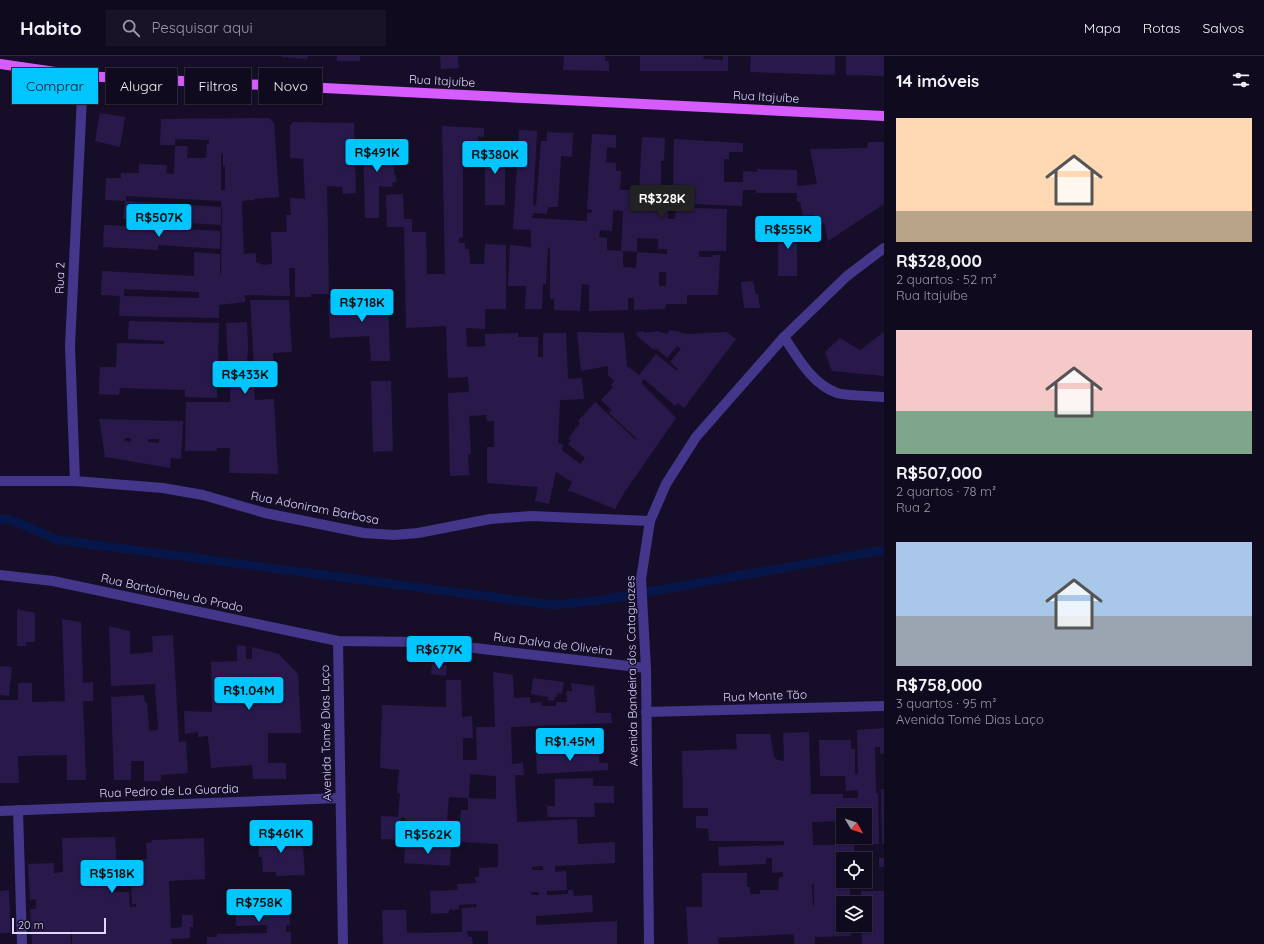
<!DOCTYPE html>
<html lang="pt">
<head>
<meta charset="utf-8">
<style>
	:root { --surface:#100a1e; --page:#191327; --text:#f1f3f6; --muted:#9c9aa4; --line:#302b3c; --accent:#01c5ff }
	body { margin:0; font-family:Quicksand,sans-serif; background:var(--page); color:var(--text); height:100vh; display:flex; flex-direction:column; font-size:15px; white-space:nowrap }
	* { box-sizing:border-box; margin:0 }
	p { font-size:13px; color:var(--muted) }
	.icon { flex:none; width:22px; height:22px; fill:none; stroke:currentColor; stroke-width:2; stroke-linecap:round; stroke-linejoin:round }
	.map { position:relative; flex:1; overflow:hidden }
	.side { display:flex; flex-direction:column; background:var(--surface); width:380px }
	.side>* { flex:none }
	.guide { position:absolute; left:12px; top:12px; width:380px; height:36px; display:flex; gap:8px }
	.needle { width:26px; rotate:129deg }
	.buttons { position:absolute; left:836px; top:752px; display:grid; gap:8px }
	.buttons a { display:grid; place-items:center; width:36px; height:36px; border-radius:0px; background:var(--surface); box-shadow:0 1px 3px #0004,0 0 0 1px var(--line); font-size:20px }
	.scale { position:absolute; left:12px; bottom:10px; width:94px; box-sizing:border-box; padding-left:4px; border:2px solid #dfd5ff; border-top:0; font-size:11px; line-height:14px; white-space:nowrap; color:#dfd5ff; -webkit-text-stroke:3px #160e28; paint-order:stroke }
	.price { position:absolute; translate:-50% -34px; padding:0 9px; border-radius:4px; background:var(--accent); color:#111; font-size:13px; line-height:26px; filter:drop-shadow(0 1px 2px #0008) }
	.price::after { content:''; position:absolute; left:50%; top:24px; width:12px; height:9px; margin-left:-6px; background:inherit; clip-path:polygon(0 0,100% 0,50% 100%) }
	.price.current { background:#222; color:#fff }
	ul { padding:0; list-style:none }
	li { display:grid; align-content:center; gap:8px; height:212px; padding:0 12px }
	li span { display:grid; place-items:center; height:124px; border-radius:0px; color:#555 }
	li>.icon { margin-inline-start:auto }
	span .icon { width:72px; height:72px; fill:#fffc; stroke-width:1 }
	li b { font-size:17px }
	h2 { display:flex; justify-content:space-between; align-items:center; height:48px; padding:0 12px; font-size:17px }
	.chip { padding:0 14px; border-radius:0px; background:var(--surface); box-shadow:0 1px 3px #0004,0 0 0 1px var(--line); font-size:14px; line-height:36px }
	.chip.current { background:var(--accent); color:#111 }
	header { display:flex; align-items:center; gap:24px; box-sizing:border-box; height:56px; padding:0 20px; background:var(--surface); border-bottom:1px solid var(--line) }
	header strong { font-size:19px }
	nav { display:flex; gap:22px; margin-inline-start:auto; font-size:14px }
	.search { width:280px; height:36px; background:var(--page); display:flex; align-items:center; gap:10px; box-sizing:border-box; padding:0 14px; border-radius:0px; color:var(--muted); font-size:15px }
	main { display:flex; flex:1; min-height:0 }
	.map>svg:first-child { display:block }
</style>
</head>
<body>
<header>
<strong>Habito</strong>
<div class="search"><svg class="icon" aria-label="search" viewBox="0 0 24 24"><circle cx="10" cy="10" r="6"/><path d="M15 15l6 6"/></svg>Pesquisar aqui</div>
<nav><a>Mapa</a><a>Rotas</a><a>Salvos</a></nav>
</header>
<main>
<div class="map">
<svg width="884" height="888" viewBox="0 0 884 888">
	<rect width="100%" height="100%" fill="#160e28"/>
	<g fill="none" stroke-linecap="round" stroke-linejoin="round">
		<!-- stream -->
		<path stroke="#071648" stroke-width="9" d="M 0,463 L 9,463 L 58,484 L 553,549 L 603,544 L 884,494"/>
	</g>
	<!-- building -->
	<g fill="#29194a" fill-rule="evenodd">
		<path d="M 282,0 L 308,0 L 307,3 L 282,1 Z"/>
		<rect x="337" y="0" width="23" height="5"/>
		<path d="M 440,0 L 458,0 L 459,12 L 441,13 Z"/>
		<path d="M 564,0 L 605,0 L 605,5 L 609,5 L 609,15 L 563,14 Z"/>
		<path d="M 640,0 L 704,0 L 703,3 L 723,4 L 723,0 L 728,0 L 728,15 L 640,15 Z"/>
		<path d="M 751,0 L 835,0 L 835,19 L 750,16 Z"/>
		<path d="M 846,0 L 884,0 L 884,20 L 846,19 Z"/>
		<path d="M 100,57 L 125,61 L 120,91 L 95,85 Z"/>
		<path d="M 269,62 L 274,67 L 279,141 L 254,143 L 254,144 L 242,145 L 242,151 L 244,198 L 256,197 L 256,206 L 264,209 L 272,208 L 271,176 L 287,176 L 286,159 L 291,159 L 290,142 L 305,143 L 303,103 L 290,102 L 290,70 L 293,66 L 354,67 L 356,137 L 343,138 L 342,131 L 327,130 L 329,238 L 311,238 L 311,241 L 295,241 L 295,212 L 289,212 L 290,240 L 245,239 L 245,246 L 219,249 L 219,262 L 119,260 L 120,240 L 101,239 L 102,215 L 194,220 L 194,196 L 220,198 L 220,219 L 221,219 L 222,151 L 221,151 L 221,145 L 126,140 L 126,145 L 105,144 L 106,122 L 121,122 L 121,117 L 139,117 L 139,108 L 167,109 L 166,117 L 174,118 L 175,90 L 188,90 L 187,102 L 206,102 L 207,88 L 209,88 L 209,84 L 175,83 L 175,89 L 160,89 L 161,63 ZM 221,98 L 223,98 L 223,110 L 225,110 L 225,134 L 221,134 ZM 124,233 L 199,236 L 199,242 L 124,240 Z"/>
		<path d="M 442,70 L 484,72 L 484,81 L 478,80 L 478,100 L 463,100 L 463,181 L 459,182 L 459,187 L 465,187 L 465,193 L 469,193 L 470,208 L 484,208 L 485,188 L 506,189 L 506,253 L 485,253 L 485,273 L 466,272 L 467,291 L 485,290 L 485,278 L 518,277 L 518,281 L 538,281 L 538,301 L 543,301 L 543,277 L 566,277 L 568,323 L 582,322 L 584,343 L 560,344 L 558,387 L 563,388 L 562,394 L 580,408 L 585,402 L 568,388 L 571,384 L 568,383 L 580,367 L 578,365 L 595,346 L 636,384 L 637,383 L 609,357 L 612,354 L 601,344 L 613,331 L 611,329 L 614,325 L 608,319 L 608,310 L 581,315 L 577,276 L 624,277 L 627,310 L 639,319 L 656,298 L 677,315 L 678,313 L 670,306 L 681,293 L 677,290 L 667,302 L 656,292 L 654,294 L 638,281 L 636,277 L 643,275 L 645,277 L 657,275 L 667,278 L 670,274 L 688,278 L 726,276 L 736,283 L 684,352 L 678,347 L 675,350 L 644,323 L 641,327 L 676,362 L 624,437 L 615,453 L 570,435 L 567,437 L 572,426 L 556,416 L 549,448 L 535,445 L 538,431 L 487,427 L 487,391 L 494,391 L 494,365 L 487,365 L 486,359 L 469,360 L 471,398 L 468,398 L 469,419 L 450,420 L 448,337 L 469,336 L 468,321 L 448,322 L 446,270 L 406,272 L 404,171 L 387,171 L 386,139 L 403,138 L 404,163 L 412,163 L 412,176 L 426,176 L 427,218 L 445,218 Z"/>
		<path d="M 519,74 L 537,75 L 533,149 L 536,150 L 541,85 L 547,85 L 547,76 L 573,77 L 572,101 L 561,100 L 558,151 L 548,151 L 547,158 L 533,157 L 532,162 L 587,165 L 587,157 L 591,157 L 592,154 L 587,153 L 592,78 L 616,79 L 616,92 L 607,91 L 606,106 L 616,107 L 616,115 L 621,115 L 620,134 L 639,134 L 642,81 L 665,82 L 664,105 L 661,105 L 661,138 L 669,138 L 668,163 L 675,163 L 676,135 L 691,136 L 691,130 L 673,130 L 674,83 L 743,87 L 743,96 L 729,96 L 729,103 L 724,103 L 724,126 L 743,126 L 743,115 L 757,116 L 757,113 L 797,114 L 797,130 L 817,128 L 810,93 L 867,92 L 868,86 L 884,86 L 884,148 L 828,185 L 824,167 L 815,169 L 813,159 L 803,160 L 800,146 L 797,146 L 797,137 L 756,137 L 756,134 L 743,134 L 742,150 L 691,148 L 690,152 L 727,153 L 726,195 L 699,195 L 699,201 L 713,201 L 713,199 L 720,199 L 718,239 L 687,239 L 687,248 L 666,248 L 665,253 L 634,254 L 634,242 L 628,242 L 628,254 L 589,255 L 589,229 L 582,228 L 580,255 L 554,254 L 554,243 L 550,243 L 550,192 L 548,191 L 546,228 L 543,228 L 542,253 L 525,253 L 526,230 L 508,230 L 510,189 L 531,191 L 531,174 L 513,173 ZM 613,154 L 623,155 L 621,195 L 607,194 L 607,182 L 599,181 L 600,174 L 612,175 ZM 637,182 L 658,183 L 658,193 L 667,193 L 667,198 L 637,196 L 636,212 L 623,211 L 623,195 L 637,196 ZM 659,216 L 666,216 L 666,230 L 659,230 Z"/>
		<path d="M 393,83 L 394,119 L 396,119 L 396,126 L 392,127 L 393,131 L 379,130 L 379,162 L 365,162 L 363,84 Z"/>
		<path d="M 485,88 L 505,89 L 505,149 L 485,149 Z"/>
		<path d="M 125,145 L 221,151 L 221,169 L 123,163 Z"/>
		<path d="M 104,169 L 220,175 L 220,193 L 158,189 L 158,194 L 103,191 Z"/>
		<rect x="778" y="169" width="19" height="51"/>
		<path d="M 753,225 L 756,238 L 758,238 L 760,252 L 744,252 L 741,226 Z"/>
		<path d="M 388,242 L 390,305 L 371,305 L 369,280 L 330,282 L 328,243 Z"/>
		<path d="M 250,244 L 289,244 L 292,296 L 273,297 L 275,330 L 254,331 L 255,344 L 274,343 L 278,418 L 229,417 L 230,392 L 217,392 L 217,395 L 185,395 L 186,346 L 230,346 L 231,323 L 233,323 L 234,309 L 228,309 L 226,267 L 247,266 L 248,295 L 246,309 L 254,309 Z"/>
		<path d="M 129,265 L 219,267 L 217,342 L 185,341 L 185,334 L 120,332 L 119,339 L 99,338 L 100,311 L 116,311 L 117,287 L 164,288 L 164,285 L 128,283 Z"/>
		<path d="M 884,276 L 884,320 L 832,315 L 825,296 L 840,282 L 860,294 Z"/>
		<path d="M 371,325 L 391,325 L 393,395 L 373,396 Z"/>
		<path d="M 99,363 L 183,365 L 181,403 L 171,402 L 170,412 L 105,401 ZM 125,382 L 131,382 L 131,386 L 124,385 ZM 148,383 L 159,383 L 159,387 L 148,386 Z"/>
		<path d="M 17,553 L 35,557 L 35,586 L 26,586 L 26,590 L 17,590 Z"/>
		<path d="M 62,563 L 81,566 L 83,627 L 93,626 L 93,645 L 83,645 L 86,724 L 67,724 L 67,699 L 18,700 L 19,727 L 0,727 L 0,644 L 18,644 L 18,627 L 32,627 L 32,646 L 65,645 Z"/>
		<path d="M 109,570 L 130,575 L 130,598 L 153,596 L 152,580 L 173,579 L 179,686 L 186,685 L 188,717 L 161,719 L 161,725 L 144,725 L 144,705 L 131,705 L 131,724 L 114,724 L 111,641 L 144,639 L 145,647 L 147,646 L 149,675 L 158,674 L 155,628 L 111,630 Z"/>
		<path d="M 237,589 L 246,590 L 246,603 L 252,603 L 252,591 L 279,598 L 298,618 L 301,677 L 268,677 L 268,707 L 286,707 L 286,723 L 253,723 L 252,709 L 211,712 L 208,680 L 198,681 L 198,676 L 185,678 L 184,655 L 212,656 L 211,606 L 237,605 Z"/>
		<path d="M 432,607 L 447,609 L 446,620 L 431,618 Z"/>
		<path d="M 0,610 L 12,611 L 9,640 L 0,639 Z"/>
		<path d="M 493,616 L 513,619 L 514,642 L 530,641 L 530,647 L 541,646 L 542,650 L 556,650 L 556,646 L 567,646 L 566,635 L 572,635 L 571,627 L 594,630 L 596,657 L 611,657 L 612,667 L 511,671 L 512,708 L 523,707 L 524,719 L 515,719 L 517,766 L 577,763 L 578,788 L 615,786 L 615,807 L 555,810 L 555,816 L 566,815 L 567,834 L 547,835 L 547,839 L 568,838 L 568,834 L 573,834 L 574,840 L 592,839 L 593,856 L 536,860 L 536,869 L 617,865 L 617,888 L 488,888 L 488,875 L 467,875 L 468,881 L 472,881 L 473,888 L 383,888 L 382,854 L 406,854 L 407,877 L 462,876 L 462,852 L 477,851 L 476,848 L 459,849 L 459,853 L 449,854 L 449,857 L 431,858 L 430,835 L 458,834 L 457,828 L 476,827 L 475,821 L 479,821 L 479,812 L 498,811 L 498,788 L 404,783 L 405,762 L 401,761 L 400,784 L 381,783 L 381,760 L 398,761 L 400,738 L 397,737 L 399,714 L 380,712 L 382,649 L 446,651 L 446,624 L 461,624 L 462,661 L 472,660 L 473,682 L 463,682 L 463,704 L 477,704 L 476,671 L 495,671 ZM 470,718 L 496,720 L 496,743 L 469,742 ZM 449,741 L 468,742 L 468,754 L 461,754 L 460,765 L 447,764 ZM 532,811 L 541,810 L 543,811 L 543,814 L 532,814 ZM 531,836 L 538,836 L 539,839 L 531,839 Z"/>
		<path d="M 533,622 L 564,626 L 562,638 L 557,637 L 557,641 L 555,641 L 554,645 L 548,644 L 548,641 L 531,638 Z"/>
		<path d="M 884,672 L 884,698 L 880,697 L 880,691 L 875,691 L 876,737 L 878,737 L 879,788 L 859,788 L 859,781 L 865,781 L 865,759 L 843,759 L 843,765 L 812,766 L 813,789 L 854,789 L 854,803 L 843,803 L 843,825 L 855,825 L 855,833 L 850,833 L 850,847 L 843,847 L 843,869 L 851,869 L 851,880 L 815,881 L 815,888 L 794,888 L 794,878 L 718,882 L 719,888 L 688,888 L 686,851 L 702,851 L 702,817 L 747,817 L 747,831 L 750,831 L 750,838 L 760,838 L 760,834 L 778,834 L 779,821 L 783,821 L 783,816 L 772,817 L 772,802 L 766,802 L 766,808 L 719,810 L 718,791 L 784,789 L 784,785 L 709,785 L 708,773 L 696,772 L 696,760 L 708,760 L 708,752 L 683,752 L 682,695 L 737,693 L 736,678 L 770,678 L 774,701 L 777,704 L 784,705 L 783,677 L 809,676 L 811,738 L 843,738 L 843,742 L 858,742 L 858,734 L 846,735 L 845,720 L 820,720 L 819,684 L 851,684 L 851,693 L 855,693 L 855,718 L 858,718 L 857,674 ZM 812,828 L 814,828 L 814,850 L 813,850 Z"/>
		<path d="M 599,693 L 599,707 L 608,707 L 608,714 L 537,718 L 536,698 L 584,696 L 584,694 Z"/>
		<path d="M 593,722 L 593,730 L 614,730 L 614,747 L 594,747 L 595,761 L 548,761 L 547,750 L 555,750 L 555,723 Z"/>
		<path d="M 881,733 L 884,733 L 884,788 L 882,788 Z"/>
		<path d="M 258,776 L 285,777 L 290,778 L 301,786 L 303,792 L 305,819 L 276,820 L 276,816 L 263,816 L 262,801 L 259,801 Z"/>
		<path d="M 115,781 L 117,813 L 109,814 L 110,836 L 129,836 L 130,851 L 136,851 L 136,848 L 132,848 L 130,804 L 147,803 L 146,787 L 152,786 L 152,784 L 204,782 L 205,823 L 169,825 L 171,872 L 182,871 L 182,859 L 193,859 L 193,871 L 190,871 L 190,882 L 171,883 L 172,888 L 72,888 L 72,875 L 70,875 L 71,888 L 32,888 L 30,853 L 36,853 L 36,843 L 30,844 L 28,808 L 54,807 L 54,817 L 63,816 L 62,782 Z"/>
		<path d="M 405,788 L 451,791 L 450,810 L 404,807 Z"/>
		<rect x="879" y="802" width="5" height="9"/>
		<path d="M 9,834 L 11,877 L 0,877 L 0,835 Z"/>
		<path d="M 861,835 L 884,835 L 884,888 L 862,888 L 861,869 L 865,869 L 865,847 L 861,847 Z"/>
		<path d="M 289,843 L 290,869 L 286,869 L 286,876 L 291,876 L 291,888 L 207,888 L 207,881 L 217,881 L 217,878 L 267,877 L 267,869 L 236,870 L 235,845 Z"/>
	</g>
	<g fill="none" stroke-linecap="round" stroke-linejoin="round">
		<!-- minor -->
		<g stroke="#44368a" stroke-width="10">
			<path d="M 784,281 C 798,302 812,328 837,337 C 848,340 872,340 884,341"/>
			<path d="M 0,425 L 75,425 L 163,432 L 203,439 L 265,457 L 364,477 L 394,479 L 418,477 L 490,463 L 531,460 L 650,465"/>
			<path d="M 75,425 L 70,290 L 83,20"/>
			<path d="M 0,519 L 53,525 L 338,585 L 423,586 L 646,612"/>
			<path d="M 338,585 L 343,888"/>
			<path d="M 646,656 L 884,650"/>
			<path d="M 18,754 L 22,888"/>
			<path d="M 0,755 L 340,742"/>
			<path d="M 649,888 L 646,612 L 641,523 L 650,465 L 666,428 L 696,381 L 784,281 L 847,220 L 884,192"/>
		</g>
		<!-- major -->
		<path stroke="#d75cff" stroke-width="10" d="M 0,8 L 83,20 L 884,60"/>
	</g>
	<g text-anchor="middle" stroke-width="3" stroke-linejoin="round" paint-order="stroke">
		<!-- street labels -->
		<g font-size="12" fill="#dfd5ff" stroke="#160e28">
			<text transform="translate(442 25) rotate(3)" y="4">Rua Itajuíbe</text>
			<text transform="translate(766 41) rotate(3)" y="4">Rua Itajuíbe</text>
			<text transform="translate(60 222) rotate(-88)" y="4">Rua 2</text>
			<text transform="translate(315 452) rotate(11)" y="4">Rua Adoniram Barbosa</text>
			<text transform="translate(172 537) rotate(12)" y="4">Rua Bartolomeu do Prado</text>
			<text transform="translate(553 588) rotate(7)" y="4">Rua Dalva de Oliveira</text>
			<text transform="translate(632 615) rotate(-91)" y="4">Avenida Bandeira dos Cataguazes</text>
			<text transform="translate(765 640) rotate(-2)" y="4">Rua Monte Tão</text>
			<text transform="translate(326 677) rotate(-91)" y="4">Avenida Tomé Dias Laço</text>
			<text transform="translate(169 735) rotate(-2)" y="4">Rua Pedro de La Guardia</text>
		</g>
	</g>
</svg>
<div class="buttons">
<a><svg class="needle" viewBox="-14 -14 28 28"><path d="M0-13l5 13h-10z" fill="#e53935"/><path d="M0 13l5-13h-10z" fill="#9c9aa4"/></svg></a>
<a><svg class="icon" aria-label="locate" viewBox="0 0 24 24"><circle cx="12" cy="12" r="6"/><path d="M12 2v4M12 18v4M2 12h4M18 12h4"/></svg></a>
<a><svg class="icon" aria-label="layers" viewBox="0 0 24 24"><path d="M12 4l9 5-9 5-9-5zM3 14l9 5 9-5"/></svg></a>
</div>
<div class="scale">20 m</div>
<b class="price" style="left:377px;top:117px">R$491K</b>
<b class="price" style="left:495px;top:119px">R$380K</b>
<b class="price current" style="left:662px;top:163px">R$328K</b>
<b class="price" style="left:159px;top:182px">R$507K</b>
<b class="price" style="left:788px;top:194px">R$555K</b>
<b class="price" style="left:362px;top:267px">R$718K</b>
<b class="price" style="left:245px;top:339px">R$433K</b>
<b class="price" style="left:439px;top:614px">R$677K</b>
<b class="price" style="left:249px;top:655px">R$1.04M</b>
<b class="price" style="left:570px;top:706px">R$1.45M</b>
<b class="price" style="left:281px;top:798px">R$461K</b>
<b class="price" style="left:428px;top:799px">R$562K</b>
<b class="price" style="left:112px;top:838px">R$518K</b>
<b class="price" style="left:259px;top:867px">R$758K</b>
<div class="guide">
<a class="chip current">Comprar</a>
<a class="chip">Alugar</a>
<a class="chip">Filtros</a>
<a class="chip">Novo</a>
</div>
</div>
<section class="side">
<h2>14 imóveis<svg class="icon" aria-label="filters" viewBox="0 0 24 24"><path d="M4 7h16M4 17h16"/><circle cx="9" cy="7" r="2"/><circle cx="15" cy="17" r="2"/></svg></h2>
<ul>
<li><span style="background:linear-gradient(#ffd9b3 75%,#b9a48a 0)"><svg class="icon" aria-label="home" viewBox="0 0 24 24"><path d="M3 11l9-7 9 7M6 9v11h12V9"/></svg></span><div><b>R$328,000</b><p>2 quartos · 52 m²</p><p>Rua Itajuíbe</p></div></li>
<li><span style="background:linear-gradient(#f6c9c9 65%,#7fa58c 0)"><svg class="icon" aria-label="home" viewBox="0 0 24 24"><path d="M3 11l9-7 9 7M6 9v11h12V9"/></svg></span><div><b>R$507,000</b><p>2 quartos · 78 m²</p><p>Rua 2</p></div></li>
<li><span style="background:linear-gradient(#a9c7e8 60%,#9aa5b1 0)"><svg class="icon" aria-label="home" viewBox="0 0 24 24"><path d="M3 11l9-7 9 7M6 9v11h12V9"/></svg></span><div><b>R$758,000</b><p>3 quartos · 95 m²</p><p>Avenida Tomé Dias Laço</p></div></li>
</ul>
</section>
</main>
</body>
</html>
